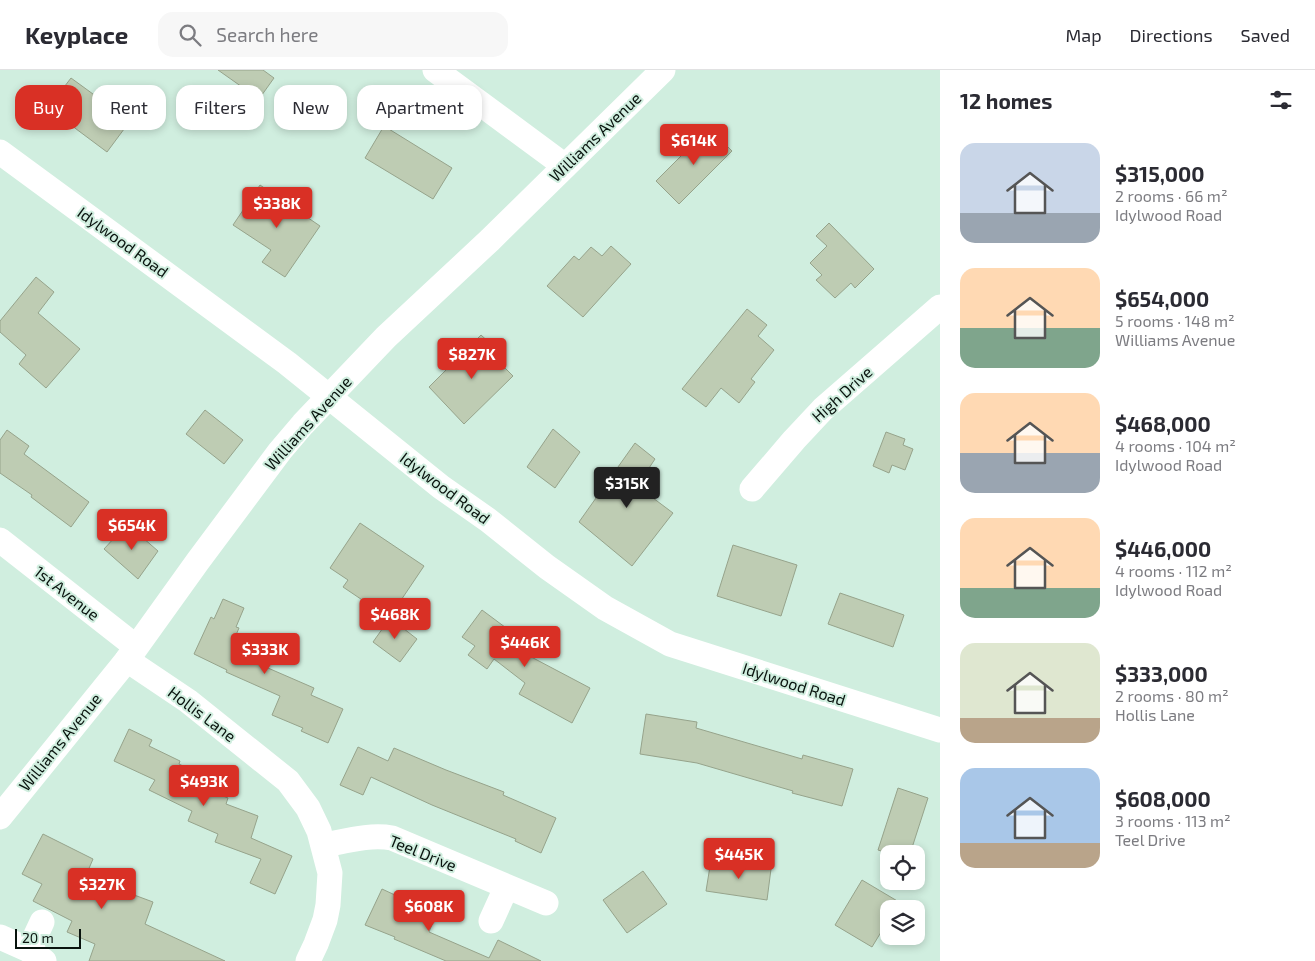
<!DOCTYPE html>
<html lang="en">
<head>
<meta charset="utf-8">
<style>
	:root { --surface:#fff; --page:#f7f7f7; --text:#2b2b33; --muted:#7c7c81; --line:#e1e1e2; --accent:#d93025 }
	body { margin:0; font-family:"Exo 2",sans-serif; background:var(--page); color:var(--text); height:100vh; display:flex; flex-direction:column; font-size:19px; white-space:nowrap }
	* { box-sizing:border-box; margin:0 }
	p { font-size:16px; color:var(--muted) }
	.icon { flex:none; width:28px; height:28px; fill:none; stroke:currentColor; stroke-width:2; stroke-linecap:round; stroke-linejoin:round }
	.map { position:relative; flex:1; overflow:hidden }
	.details { display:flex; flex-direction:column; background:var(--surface); width:375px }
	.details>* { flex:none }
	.guide { position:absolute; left:15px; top:15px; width:475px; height:45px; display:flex; gap:10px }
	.controls { position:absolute; left:880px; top:775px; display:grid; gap:10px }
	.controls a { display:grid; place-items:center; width:45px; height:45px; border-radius:10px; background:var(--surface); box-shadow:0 2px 8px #0003; font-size:25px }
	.scale { position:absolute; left:15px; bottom:12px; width:66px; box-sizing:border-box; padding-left:5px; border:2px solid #09130e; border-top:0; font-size:14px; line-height:18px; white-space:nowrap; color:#09130e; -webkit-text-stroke:4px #d0eedf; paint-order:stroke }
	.price { position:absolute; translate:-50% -42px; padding:0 11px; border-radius:5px; background:var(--accent); color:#fff; font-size:16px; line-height:32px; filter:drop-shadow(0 1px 2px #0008) }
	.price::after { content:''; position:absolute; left:50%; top:30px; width:15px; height:11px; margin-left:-8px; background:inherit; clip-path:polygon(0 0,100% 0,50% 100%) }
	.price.selected { background:#222; color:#fff }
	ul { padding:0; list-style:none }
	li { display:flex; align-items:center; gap:15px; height:125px; padding:0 20px }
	li span { display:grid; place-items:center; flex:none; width:140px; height:100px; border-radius:15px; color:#555 }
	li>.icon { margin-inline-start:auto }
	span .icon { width:60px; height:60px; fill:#fffc; stroke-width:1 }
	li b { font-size:21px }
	h2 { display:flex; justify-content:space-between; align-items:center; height:60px; padding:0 20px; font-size:21px }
	.chip { padding:0 18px; border-radius:15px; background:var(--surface); box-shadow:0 2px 8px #0003; font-size:18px; line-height:45px }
	.chip.selected { background:var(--accent); color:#fff }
	header { display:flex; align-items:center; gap:30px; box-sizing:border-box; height:70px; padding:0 25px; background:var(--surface); border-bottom:1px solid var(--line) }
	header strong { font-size:24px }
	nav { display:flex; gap:28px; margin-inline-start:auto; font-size:18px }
	.search { width:350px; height:45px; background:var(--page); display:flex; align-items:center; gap:12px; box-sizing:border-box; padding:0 18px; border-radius:15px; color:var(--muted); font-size:19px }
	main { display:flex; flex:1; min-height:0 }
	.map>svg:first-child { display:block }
</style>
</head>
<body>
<header>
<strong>Keyplace</strong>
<div class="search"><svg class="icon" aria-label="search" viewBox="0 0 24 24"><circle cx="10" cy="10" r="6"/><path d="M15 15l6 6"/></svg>Search here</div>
<nav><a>Map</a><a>Directions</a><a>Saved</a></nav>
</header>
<main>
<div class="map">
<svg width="940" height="891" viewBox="0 0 940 891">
	<rect width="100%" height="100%" fill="#d0eedf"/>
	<!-- building -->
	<g fill="#beccb3" stroke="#96a38b">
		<path d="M 218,0 L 263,0 L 274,8 L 259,29 Z"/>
		<path d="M 71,8 L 130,51 L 107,82 L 48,38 Z"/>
		<path d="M 384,56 L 452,98 L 433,129 L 365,88 Z"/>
		<path d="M 709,58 L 732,81 L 679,134 L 656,111 Z"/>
		<path d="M 260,115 L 320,156 L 285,207 L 262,192 L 271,180 L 233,155 Z"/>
		<path d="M 829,153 L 874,199 L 855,218 L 851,213 L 835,228 L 816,210 L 822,205 L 810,193 L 827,176 L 816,166 Z"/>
		<path d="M 611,176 L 631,194 L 583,247 L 547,216 L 574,186 L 579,190 L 591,177 L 602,186 Z"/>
		<path d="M 36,207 L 54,222 L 38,243 L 80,279 L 46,318 L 19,294 L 26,285 L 0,262 L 0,251 Z"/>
		<path d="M 747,239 L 767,255 L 758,266 L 774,280 L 751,309 L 755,312 L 739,333 L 721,318 L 706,337 L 682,319 Z"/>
		<path d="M 481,265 L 504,286 L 498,291 L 513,306 L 464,354 L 429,317 Z"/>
		<path d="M 205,340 L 243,370 L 224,394 L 186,364 Z"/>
		<path d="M 553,359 L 580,382 L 555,418 L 527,397 Z"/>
		<path d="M 7,360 L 29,376 L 24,384 L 89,432 L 71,457 L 31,427 L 32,425 L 0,403 L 0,370 Z"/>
		<path d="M 886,362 L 905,369 L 903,375 L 913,379 L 905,400 L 892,395 L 889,403 L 873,396 Z"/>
		<path d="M 635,373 L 655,389 L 637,416 L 673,443 L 632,496 L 579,452 Z"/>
		<path d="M 360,453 L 424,496 L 389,548 L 343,517 L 348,510 L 330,498 Z"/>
		<path d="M 127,454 L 158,481 L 138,509 L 104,479 Z"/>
		<path d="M 733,475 L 797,495 L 781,546 L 717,526 Z"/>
		<path d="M 840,523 L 904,545 L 893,577 L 828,554 Z"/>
		<path d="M 223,529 L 244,538 L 236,557 L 239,558 L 236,565 L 268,580 L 261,595 L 314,618 L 311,625 L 343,639 L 328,673 L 301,661 L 303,658 L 272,645 L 280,626 L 226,602 L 227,600 L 194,584 L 211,547 L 214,549 Z"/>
		<path d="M 482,540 L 525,572 L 518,580 L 590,618 L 572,653 L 519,624 L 525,613 L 494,589 L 487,599 L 468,585 L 475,576 L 462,567 Z"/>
		<path d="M 390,548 L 417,569 L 400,592 L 373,572 Z"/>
		<path d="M 646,644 L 697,652 L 696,658 L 802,689 L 803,685 L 853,699 L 842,736 L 792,723 L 793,721 L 697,693 L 640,684 Z"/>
		<path d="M 129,659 L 152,670 L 149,676 L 180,691 L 179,694 L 191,700 L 187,706 L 219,721 L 218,724 L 228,728 L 226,734 L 258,746 L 251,768 L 292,786 L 275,824 L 250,813 L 261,789 L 215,772 L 218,764 L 188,751 L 192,741 L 149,720 L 155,710 L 114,691 Z"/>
		<path d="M 358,677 L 388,691 L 394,678 L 446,700 L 504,722 L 503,725 L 556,748 L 541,783 L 515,771 L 516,769 L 432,735 L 371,707 L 363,725 L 340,715 Z"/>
		<path d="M 898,718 L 928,728 L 910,784 L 890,784 L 878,780 Z"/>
		<path d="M 43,764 L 93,789 L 87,803 L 112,813 L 110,816 L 153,832 L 145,854 L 225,891 L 89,891 L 95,874 L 67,862 L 72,851 L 33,831 L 42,814 L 22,804 Z"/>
		<path d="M 711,790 L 771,799 L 767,830 L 706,821 Z"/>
		<path d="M 643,801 L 667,834 L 627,863 L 603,830 Z"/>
		<path d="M 862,810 L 899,832 L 895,839 L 889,839 L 889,849 L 872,877 L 835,855 Z"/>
		<path d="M 382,819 L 436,844 L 429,862 L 489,888 L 498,870 L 541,891 L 446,891 L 394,869 L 395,867 L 365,855 Z"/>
	</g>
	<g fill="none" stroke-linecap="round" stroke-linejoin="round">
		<!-- street -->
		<g stroke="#fff" stroke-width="25">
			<path d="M 435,0 L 565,96"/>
			<path d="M 0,82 L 287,293 L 441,417 L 488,450 L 547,497 L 605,538 L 670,574 L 940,660"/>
			<path d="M 752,419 L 794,370 L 823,339 L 940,237"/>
			<path d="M 0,470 L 135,576"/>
			<path d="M 127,590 L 188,631 L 288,711 L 308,738 L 319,761 L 330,803 L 328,835 L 325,850 L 316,874 L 308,891"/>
			<path d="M 0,747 L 127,590 L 198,491 L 280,381 L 303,354 L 386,267 L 490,170 L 663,0"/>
			<path d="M 324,775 C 346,771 370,764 392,768 L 546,833"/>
			<path d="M 491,851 L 506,818"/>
			<path d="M 0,867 L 29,880 L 44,891"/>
			<path d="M 29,880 L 42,852"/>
		</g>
	</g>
	<g text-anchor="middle" stroke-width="4" stroke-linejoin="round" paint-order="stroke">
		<!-- street labels -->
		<g font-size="16" fill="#09130e" stroke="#d0eedf">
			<text transform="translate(595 67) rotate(-44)" y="6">Williams Avenue</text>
			<text transform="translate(123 172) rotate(36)" y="6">Idylwood Road</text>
			<text transform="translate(842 324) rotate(-42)" y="6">High Drive</text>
			<text transform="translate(308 353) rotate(-48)" y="6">Williams Avenue</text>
			<text transform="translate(445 418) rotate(37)" y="6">Idylwood Road</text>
			<text transform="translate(67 523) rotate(38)" y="6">1st Avenue</text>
			<text transform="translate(794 614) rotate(18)" y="6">Idylwood Road</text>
			<text transform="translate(202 644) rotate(37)" y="6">Hollis Lane</text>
			<text transform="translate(60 672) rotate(-51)" y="6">Williams Avenue</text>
			<text transform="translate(423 783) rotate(22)" y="6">Teel Drive</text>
		</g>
	</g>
</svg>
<div class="controls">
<a><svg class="icon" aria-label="locate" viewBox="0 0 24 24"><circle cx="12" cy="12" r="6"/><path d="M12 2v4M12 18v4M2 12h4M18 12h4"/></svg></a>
<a><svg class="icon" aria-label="layers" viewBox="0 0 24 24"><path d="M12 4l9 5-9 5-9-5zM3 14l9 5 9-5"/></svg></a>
</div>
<div class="scale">20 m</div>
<b class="price" style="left:694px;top:96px">$614K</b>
<b class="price" style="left:277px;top:159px">$338K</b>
<b class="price" style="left:472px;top:310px">$827K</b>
<b class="price selected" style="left:627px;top:439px">$315K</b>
<b class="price" style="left:132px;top:481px">$654K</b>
<b class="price" style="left:395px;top:570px">$468K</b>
<b class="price" style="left:525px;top:598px">$446K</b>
<b class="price" style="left:265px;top:605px">$333K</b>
<b class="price" style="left:204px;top:737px">$493K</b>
<b class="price" style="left:739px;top:810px">$445K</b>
<b class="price" style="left:102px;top:840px">$327K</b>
<b class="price" style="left:429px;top:862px">$608K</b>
<div class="guide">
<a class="chip selected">Buy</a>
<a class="chip">Rent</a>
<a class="chip">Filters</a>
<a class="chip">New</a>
<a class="chip">Apartment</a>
</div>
</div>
<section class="details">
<h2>12 homes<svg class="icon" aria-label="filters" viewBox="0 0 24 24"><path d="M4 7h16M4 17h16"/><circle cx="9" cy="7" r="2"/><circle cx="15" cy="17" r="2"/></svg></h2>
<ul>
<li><span style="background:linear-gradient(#c9d6e8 70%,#9aa5b1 0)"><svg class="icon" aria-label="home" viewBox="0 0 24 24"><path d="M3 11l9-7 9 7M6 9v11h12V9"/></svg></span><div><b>$315,000</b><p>2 rooms · 66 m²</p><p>Idylwood Road</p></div></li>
<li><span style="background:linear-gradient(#ffd9b3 60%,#7fa58c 0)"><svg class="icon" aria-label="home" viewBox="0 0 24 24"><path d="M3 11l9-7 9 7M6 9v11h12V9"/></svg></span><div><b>$654,000</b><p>5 rooms · 148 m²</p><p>Williams Avenue</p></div></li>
<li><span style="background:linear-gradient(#ffd9b3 60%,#9aa5b1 0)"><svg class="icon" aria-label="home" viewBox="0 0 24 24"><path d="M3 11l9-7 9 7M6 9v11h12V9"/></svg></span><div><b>$468,000</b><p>4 rooms · 104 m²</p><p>Idylwood Road</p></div></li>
<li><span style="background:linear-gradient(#ffd9b3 70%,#7fa58c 0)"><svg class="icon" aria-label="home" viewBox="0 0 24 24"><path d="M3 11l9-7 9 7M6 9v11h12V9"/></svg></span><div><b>$446,000</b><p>4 rooms · 112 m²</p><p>Idylwood Road</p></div></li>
<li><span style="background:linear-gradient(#dfe7d0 75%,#b9a48a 0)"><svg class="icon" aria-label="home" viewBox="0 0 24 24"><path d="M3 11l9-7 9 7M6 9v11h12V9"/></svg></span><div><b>$333,000</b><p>2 rooms · 80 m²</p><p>Hollis Lane</p></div></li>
<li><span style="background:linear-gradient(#a9c7e8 75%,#b9a48a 0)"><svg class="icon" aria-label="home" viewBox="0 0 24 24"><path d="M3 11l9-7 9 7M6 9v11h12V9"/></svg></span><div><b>$608,000</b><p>3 rooms · 113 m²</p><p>Teel Drive</p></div></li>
</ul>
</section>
</main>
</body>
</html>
